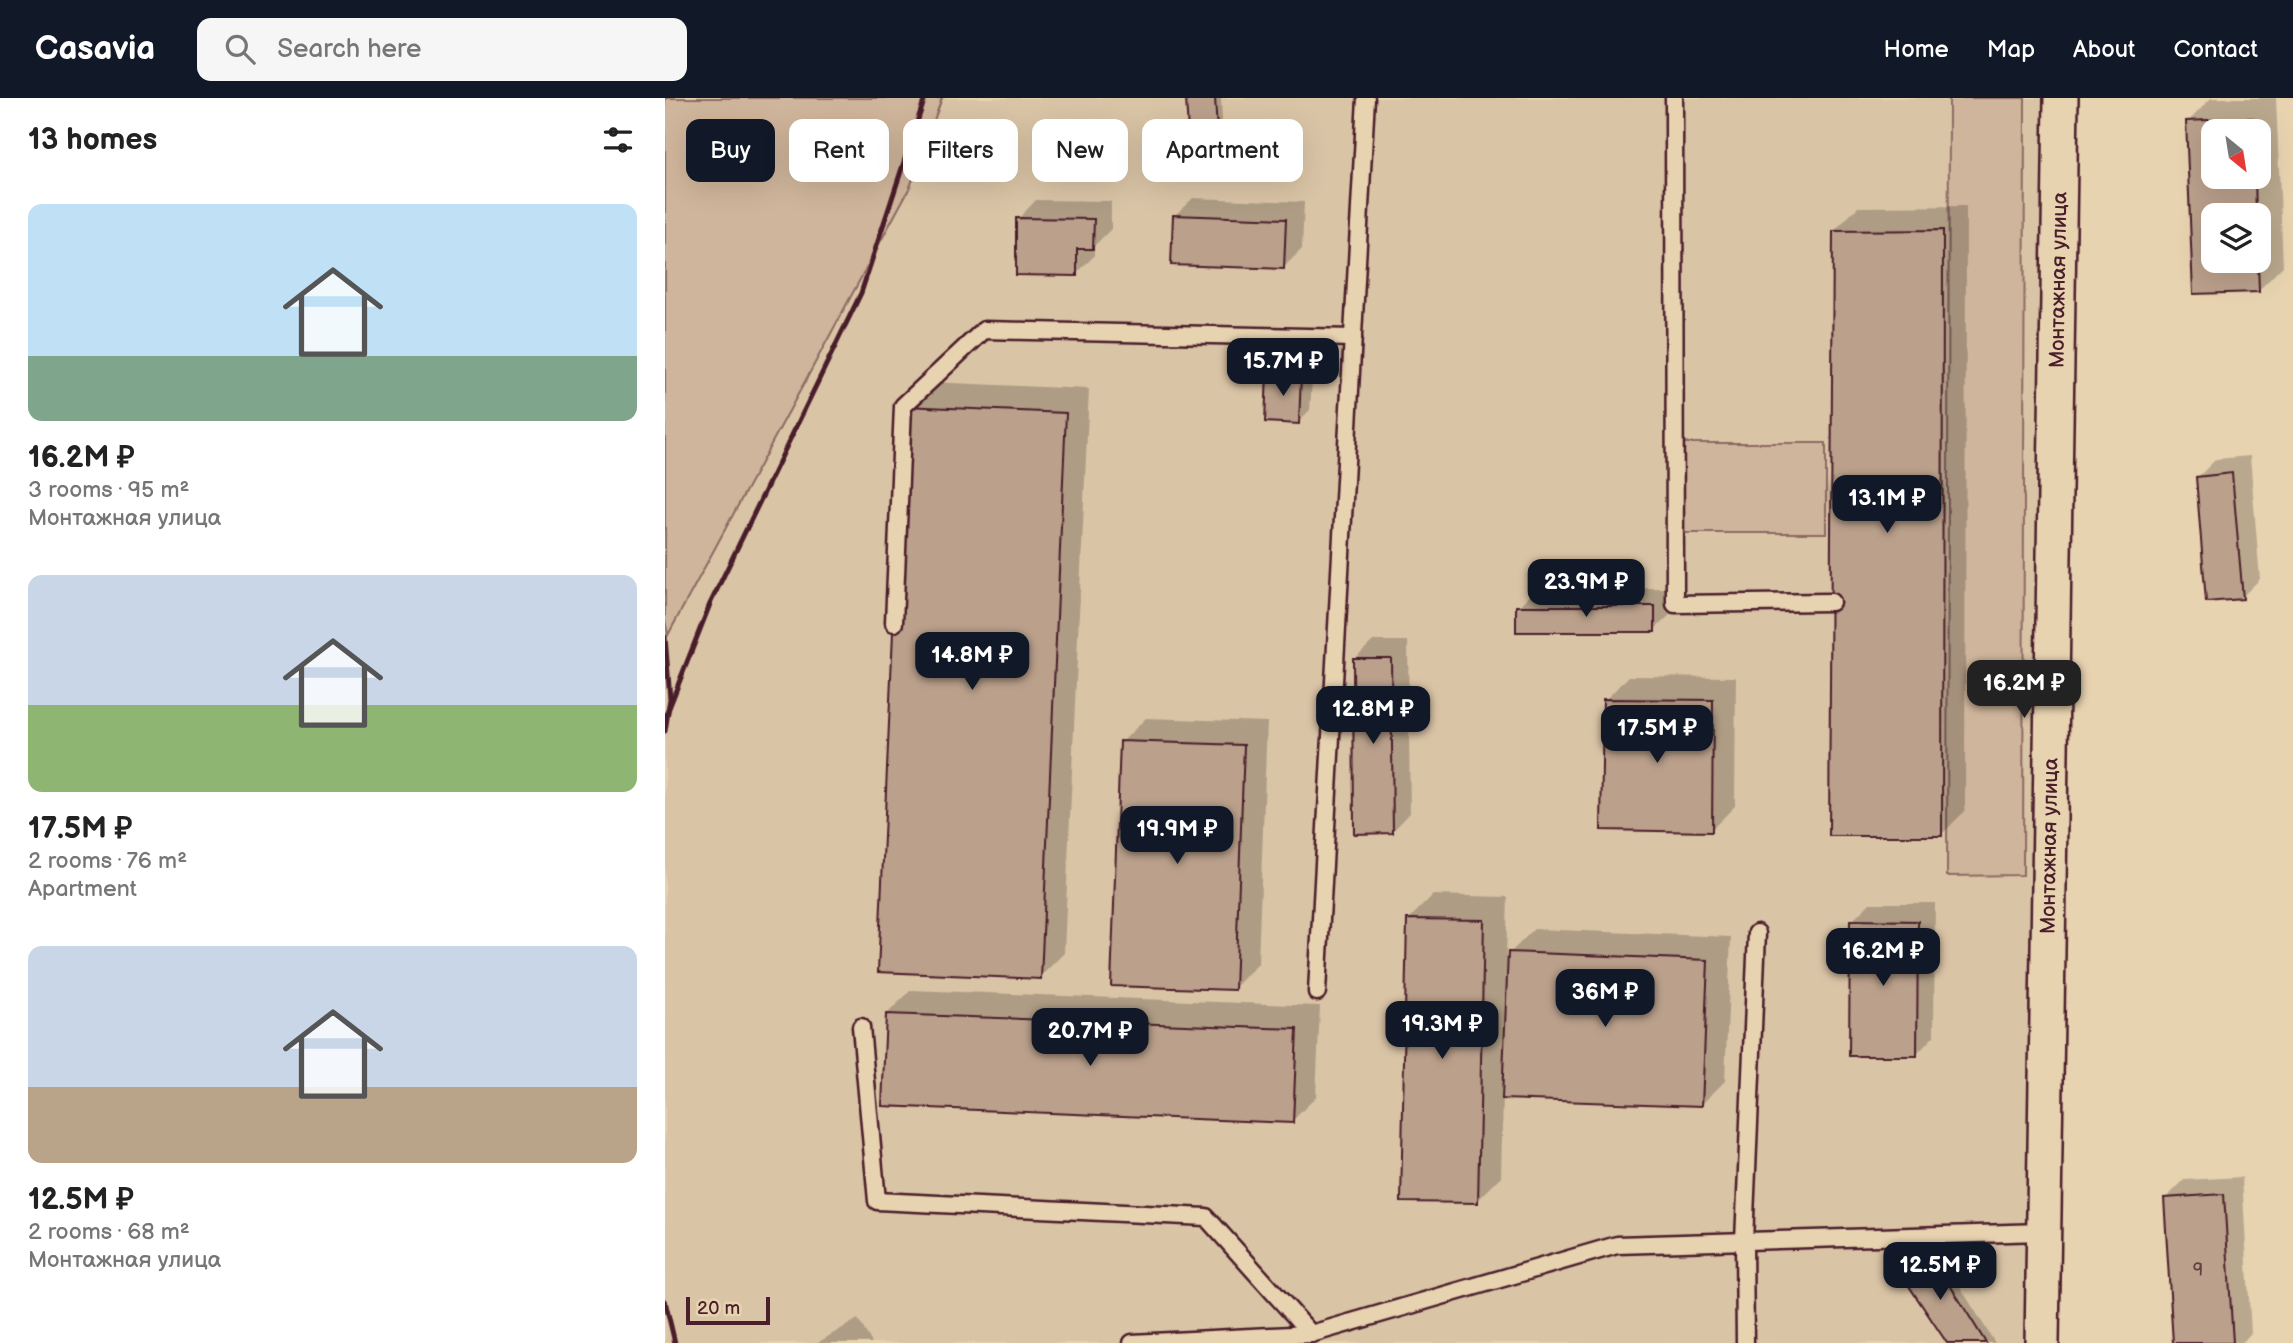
<!DOCTYPE html>
<html lang="en">
<head>
<meta charset="utf-8">
<style>
	:root { --surface:#fff; --page:#f6f6f6; --text:#222; --muted:#767676; --accent:#111827 }
	body { margin:0; font-family:"Balsamiq Sans",sans-serif; background:var(--page); color:var(--text); height:100vh; display:flex; flex-direction:column; font-size:26px; white-space:nowrap }
	* { box-sizing:border-box; margin:0 }
	p { font-size:23px; color:var(--muted) }
	.icon { flex:none; width:38px; height:38px; fill:none; stroke:currentColor; stroke-width:2; stroke-linecap:round; stroke-linejoin:round }
	.map { position:relative; flex:1; overflow:hidden }
	.panel { display:flex; flex-direction:column; background:var(--surface); width:665px }
	.panel>* { flex:none }
	.top-card { position:absolute; left:21px; top:21px; width:665px; height:63px; display:flex; gap:14px }
	.needle { width:46px; rotate:150deg }
	.controls { position:absolute; left:1536px; top:21px; display:grid; gap:14px }
	.controls a { display:grid; place-items:center; width:70px; height:70px; border-radius:14px; background:var(--surface); box-shadow:0 7px 28px #0002; font-size:35px }
	.scale { position:absolute; left:21px; bottom:18px; width:84px; box-sizing:border-box; padding-left:7px; border:4px solid #4a1f2b; border-top:0; font-size:19px; line-height:24px; white-space:nowrap; color:#4a1f2b; -webkit-text-stroke:5px #e8d3b1; paint-order:stroke }
	.price { position:absolute; translate:-50% -60px; padding:0 16px; border-radius:14px; background:var(--accent); color:#fff; font-size:23px; line-height:46px; filter:drop-shadow(0 2px 4px #0008) }
	.price::after { content:''; position:absolute; left:50%; top:42px; width:21px; height:16px; margin-left:-10px; background:inherit; clip-path:polygon(0 0,100% 0,50% 100%) }
	.price.current { background:#222; color:#fff }
	ul { padding:0; list-style:none }
	li { display:grid; align-content:center; gap:14px; height:371px; padding:0 28px }
	li span { display:grid; place-items:center; height:217px; border-radius:14px; color:#555 }
	li>.icon { margin-inline-start:auto }
	span .icon { width:126px; height:126px; fill:#fffc; stroke-width:1 }
	li b { font-size:30px }
	h2 { display:flex; justify-content:space-between; align-items:center; height:84px; padding:0 28px; font-size:30px }
	.chip { padding:0 24px; border-radius:14px; background:var(--surface); box-shadow:0 7px 28px #0002; font-size:24px; line-height:63px }
	.chip.current { background:var(--accent); color:#fff }
	header { display:flex; align-items:center; gap:42px; box-sizing:border-box; height:98px; padding:0 35px; background:var(--accent); color:#fff }
	header strong { font-size:33px }
	nav { display:flex; gap:38px; margin-inline-start:auto; font-size:24px }
	.search { width:490px; height:63px; background:var(--page); display:flex; align-items:center; gap:18px; box-sizing:border-box; padding:0 24px; border-radius:14px; color:var(--muted); font-size:26px }
	main { display:flex; flex:1; min-height:0 }
	.map>svg:first-child { display:block }
</style>
</head>
<body>
<header>
<strong>Casavia</strong>
<div class="search"><svg class="icon" aria-label="search" viewBox="0 0 24 24"><circle cx="10" cy="10" r="6"/><path d="M15 15l6 6"/></svg>Search here</div>
<nav><a>Home</a><a>Map</a><a>About</a><a>Contact</a></nav>
</header>
<main>
<section class="panel">
<h2>13 homes<svg class="icon" aria-label="filters" viewBox="0 0 24 24"><path d="M4 7h16M4 17h16"/><circle cx="9" cy="7" r="2"/><circle cx="15" cy="17" r="2"/></svg></h2>
<ul>
<li><span style="background:linear-gradient(#bfe0f5 70%,#7fa58c 0)"><svg class="icon" aria-label="home" viewBox="0 0 24 24"><path d="M3 11l9-7 9 7M6 9v11h12V9"/></svg></span><div><b>16.2M ₽</b><p>3 rooms · 95 m²</p><p>Монтажная улица</p></div></li>
<li><span style="background:linear-gradient(#c9d6e8 60%,#8fb573 0)"><svg class="icon" aria-label="home" viewBox="0 0 24 24"><path d="M3 11l9-7 9 7M6 9v11h12V9"/></svg></span><div><b>17.5M ₽</b><p>2 rooms · 76 m²</p><p>Apartment</p></div></li>
<li><span style="background:linear-gradient(#c9d6e8 65%,#b9a48a 0)"><svg class="icon" aria-label="home" viewBox="0 0 24 24"><path d="M3 11l9-7 9 7M6 9v11h12V9"/></svg></span><div><b>12.5M ₽</b><p>2 rooms · 68 m²</p><p>Монтажная улица</p></div></li>
</ul>
</section>
<div class="map">
<svg width="1628" height="1245" viewBox="0 0 1628 1245">
	<rect width="100%" height="100%" fill="#e8d3b1"/>
	<filter id="ink" filterUnits="userSpaceOnUse"><feTurbulence type="fractalNoise" baseFrequency=".0143" numOctaves="2"/><feDisplacementMap in="SourceGraphic" scale="14" xChannelSelector="R" yChannelSelector="G"/><feConvolveMatrix kernelMatrix="1 2 1 2 8 2 1 2 1" color-interpolation-filters="sRGB"/></filter>
	<g filter="url(#ink)">
		<!-- built -->
		<path fill="#dac4a6" d="M 0,0 L 1400,0 L 1358,1245 L 0,1245 Z"/>
		<!-- green -->
		<g fill="#cfb59b" stroke="#8c6a63" stroke-width="2">
			<path d="M 0,0 L 277,0 L 245,89 L 3,537 L 0,522 Z"/>
			<path d="M 1284,0 L 1360,0 L 1358,777 L 1282,778 Z"/>
			<rect x="1019" y="345" width="142" height="90"/>
		</g>
		<!-- shadow -->
		<g fill="#0003" fill-rule="evenodd">
			<path d="M 523,0 L 556,0 L 558,43 L 553,49 Z"/>
			<path d="M 1546,0 L 1611,0 L 1618,168 L 1594,192 L 1529,195 L 1523,24 ZM 1549,33 L 1594,33 L 1594,79 L 1549,79 ZM 1549,117 L 1594,117 L 1594,163 L 1549,163 Z"/>
			<path d="M 528,100 L 639,104 L 637,151 L 619,169 L 509,118 Z"/>
			<path d="M 371,102 L 446,103 L 446,131 L 429,148 L 429,158 L 411,176 L 353,121 Z"/>
			<path d="M 1301,108 L 1300,713 L 1276,737 L 1169,133 L 1193,109 Z"/>
			<path d="M 616,264 L 648,266 L 645,312 L 633,324 L 604,276 Z"/>
			<path d="M 264,284 L 424,291 L 399,855 L 375,879 L 240,308 Z"/>
			<path d="M 1585,358 L 1595,481 L 1577,499 L 1533,379 L 1551,361 Z"/>
			<path d="M 1008,490 L 1008,514 L 989,532 L 853,509 L 871,491 Z"/>
			<path d="M 708,543 L 743,543 L 745,715 L 727,734 L 689,561 Z"/>
			<path d="M 964,578 L 1071,579 L 1070,708 L 1046,732 L 940,602 Z"/>
			<path d="M 481,620 L 602,624 L 593,866 L 569,890 L 457,644 Z"/>
			<path d="M 768,797 L 843,799 L 841,859 L 869,831 L 1066,839 L 1060,983 L 1036,1007 L 838,999 L 836,1079 L 812,1103 L 744,821 Z"/>
			<path d="M 1205,805 L 1270,805 L 1269,938 L 1251,957 L 1187,823 Z"/>
			<path d="M 246,892 L 655,908 L 651,999 L 627,1023 L 222,916 Z"/>
			<path d="M 1577,1079 L 1586,1235 L 1577,1245 L 1510,1245 L 1501,1100 L 1519,1082 Z"/>
			<path d="M 1276,1158 L 1330,1245 L 1284,1245 L 1230,1164 L 1235,1159 Z"/>
			<path d="M 193,1221 L 207,1245 L 152,1245 Z"/>
		</g>
		<!-- building -->
		<g fill="#bba18c" stroke="#4a1f2b" stroke-width="2">
			<path d="M 521,0 L 550,0 L 553,50 L 524,52 Z"/>
			<path d="M 1588,20 L 1588,33 L 1549,33 L 1549,79 L 1590,79 L 1591,117 L 1549,117 L 1549,163 L 1593,163 L 1594,194 L 1528,196 L 1521,23 Z"/>
			<path d="M 508,117 L 621,121 L 619,171 L 506,167 Z"/>
			<path d="M 351,120 L 429,121 L 428,151 L 412,151 L 412,178 L 351,177 Z"/>
			<path d="M 1278,132 L 1277,738 L 1164,738 L 1168,133 Z"/>
			<path d="M 602,275 L 636,277 L 634,326 L 600,324 Z"/>
			<path d="M 238,308 L 401,315 L 376,881 L 213,874 Z"/>
			<path d="M 1567,375 L 1578,501 L 1541,504 L 1531,379 Z"/>
			<rect x="851" y="508" width="139" height="26"/>
			<path d="M 688,560 L 726,560 L 728,735 L 689,736 Z"/>
			<path d="M 938,601 L 1048,602 L 1047,734 L 936,732 Z"/>
			<path d="M 455,643 L 579,647 L 570,892 L 446,888 Z"/>
			<path d="M 742,821 L 819,822 L 813,1105 L 736,1104 Z"/>
			<path d="M 1185,822 L 1253,823 L 1252,958 L 1184,958 Z"/>
			<path d="M 843,854 L 1043,862 L 1037,1008 L 837,1001 Z"/>
			<path d="M 221,916 L 632,931 L 628,1025 L 217,1008 Z"/>
			<path d="M 1559,1096 L 1568,1245 L 1508,1245 L 1499,1100 Z"/>
			<path d="M 1270,1163 L 1321,1245 L 1282,1245 L 1228,1164 Z"/>
		</g>
		<g fill="none" stroke-linecap="round" stroke-linejoin="round">
			<!-- service casing -->
			<g stroke="#4a1f2b" stroke-width="21">
				<g id="service">
					<path d="M 1009,0 L 1010,506 L 1166,504"/>
					<path d="M 229,525 L 238,308 L 319,232 L 688,240"/>
					<path d="M 652,894 L 701,0"/>
					<path d="M 196,929 L 212,1103 L 541,1119 L 646,1236"/>
					<path d="M 467,1245 L 646,1236 L 952,1147 L 1378,1134"/>
					<path d="M 1080,1245 L 1079,1143 L 1092,835"/>
				</g>
			</g>
			<!-- minor casing -->
			<g stroke="#4a1f2b" stroke-width="38">
				<path id="minor" d="M 1377,1245 L 1396,0"/>
			</g>
			<!-- service -->
			<use href="#service" stroke="#e8d3b1" stroke-width="16"/>
			<!-- minor -->
			<use href="#minor" stroke="#e8d3b1" stroke-width="33"/>
			<!-- rail -->
			<g stroke="#4a1f2b" stroke-width="5">
				<path d="M 0,539 L 5,601 L 0,633"/>
				<path d="M 0,620 L 45,506 L 196,195 L 260,0"/>
				<path d="M 0,1203 L 10,1245"/>
			</g>
		</g>
	</g>
	<g text-anchor="middle" stroke-width="5" stroke-linejoin="round" paint-order="stroke">
		<!-- number labels -->
		<g font-size="18" fill="#664043">
			<text x="1533" y="1178">9</text>
		</g>
		<!-- street labels -->
		<g font-size="21" fill="#4a1f2b" stroke="#e8d3b1">
			<text transform="translate(1393 182) rotate(-89)" y="7">Монтажная улица</text>
			<text transform="translate(1384 748) rotate(-89)" y="7">Монтажная улица</text>
		</g>
	</g>
</svg>
<div class="controls">
<a><svg class="needle" viewBox="-14 -14 28 28"><path d="M0-13l5 13h-10z" fill="#e53935"/><path d="M0 13l5-13h-10z" fill="#767676"/></svg></a>
<a><svg class="icon" aria-label="layers" viewBox="0 0 24 24"><path d="M12 4l9 5-9 5-9-5zM3 14l9 5 9-5"/></svg></a>
</div>
<div class="scale">20 m</div>
<b class="price" style="left:618px;top:300px">15.7M ₽</b>
<b class="price" style="left:1222px;top:437px">13.1M ₽</b>
<b class="price" style="left:921px;top:521px">23.9M ₽</b>
<b class="price" style="left:307px;top:594px">14.8M ₽</b>
<b class="price current" style="left:1359px;top:622px">16.2M ₽</b>
<b class="price" style="left:708px;top:648px">12.8M ₽</b>
<b class="price" style="left:992px;top:667px">17.5M ₽</b>
<b class="price" style="left:512px;top:768px">19.9M ₽</b>
<b class="price" style="left:1218px;top:890px">16.2M ₽</b>
<b class="price" style="left:940px;top:931px">36M ₽</b>
<b class="price" style="left:777px;top:963px">19.3M ₽</b>
<b class="price" style="left:425px;top:970px">20.7M ₽</b>
<b class="price" style="left:1275px;top:1204px">12.5M ₽</b>
<div class="top-card">
<a class="chip current">Buy</a>
<a class="chip">Rent</a>
<a class="chip">Filters</a>
<a class="chip">New</a>
<a class="chip">Apartment</a>
</div>
</div>
</main>
</body>
</html>
